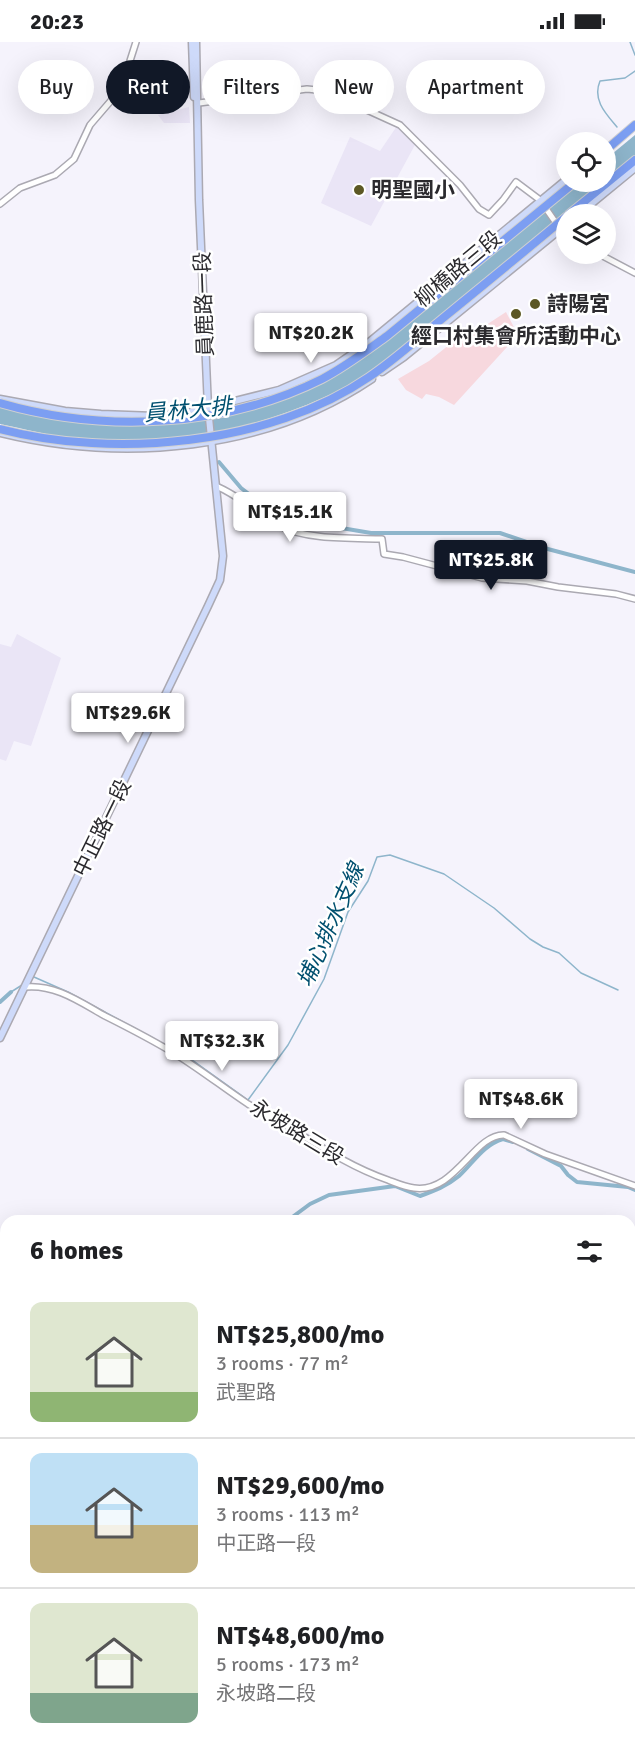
<!DOCTYPE html>
<html lang="en">
<head>
<meta charset="utf-8">
<style>
	:root { --surface:#fff; --page:#f2f2f2; --text:#202124; --muted:#757577; --line:#e0e0e0; --accent:#111827 }
	body { margin:0; font-family:Signika,"Noto Sans TC",sans-serif; background:var(--page); color:var(--text); height:100vh; display:flex; flex-direction:column; font-size:22px; white-space:nowrap }
	* { box-sizing:border-box; margin:0 }
	p { font-size:20px; color:var(--muted) }
	.icon { flex:none; width:33px; height:33px; fill:none; stroke:currentColor; stroke-width:2; stroke-linecap:round; stroke-linejoin:round }
	.map { position:relative; flex:1; overflow:hidden }
	.side { position:absolute; left:0px; top:1173px; width:636px; height:536px; display:flex; flex-direction:column; background:var(--surface); border-radius:18px 18px 0 0; box-shadow:0 6px 24px #0002 }
	.side>* { flex:none }
	.banner { position:absolute; left:18px; top:18px; width:600px; height:54px; display:flex; gap:12px }
	.buttons { position:absolute; left:556px; top:90px; display:grid; gap:12px }
	.buttons a { display:grid; place-items:center; width:60px; height:60px; border-radius:50%; background:var(--surface); box-shadow:0 6px 24px #0002; font-size:30px }
	.price { position:absolute; translate:-50% -51px; padding:0 14px; border-radius:6px; background:#fff; color:#222; font-size:20px; line-height:39px; filter:drop-shadow(0 2px 3px #0008) }
	.price::after { content:''; position:absolute; left:50%; top:36px; width:18px; height:14px; margin-left:-9px; background:inherit; clip-path:polygon(0 0,100% 0,50% 100%) }
	.price.on { background:var(--accent); color:#fff }
	ul { padding:0; list-style:none }
	li { display:flex; align-items:center; gap:18px; height:150px; padding:0 30px }
	li+li { border-top:2px solid var(--line) }
	li span { display:grid; place-items:center; flex:none; width:168px; height:120px; border-radius:12px; color:#555 }
	li>.icon { margin-inline-start:auto }
	span .icon { width:72px; height:72px; fill:#fffc; stroke-width:1 }
	li b { font-size:26px }
	h2 { display:flex; justify-content:space-between; align-items:center; height:72px; padding:0 30px; font-size:26px }
	.tag { padding:0 21px; border-radius:27px; background:var(--surface); box-shadow:0 6px 24px #0002; font-size:21px; line-height:54px }
	.tag.on { background:var(--accent); color:#fff }
	.status { display:flex; justify-content:space-between; align-items:center; height:42px; padding:0 30px; background:var(--surface); direction:ltr }
	.status svg { height:16px; fill:currentColor }
	.map>svg:first-child { display:block }
</style>
</head>
<body>
<div class="status"><b>20:23</b><svg viewBox="0 0 49 12"><path d="M0 12V9h3v3zM5 12V6h3v6zM10 12V3h3v9zM15 12V0h3v12zM26 1h20v11H26zM47 4h2v5h-2z"/></svg></div>
<div class="map">
<svg width="635" height="1708" viewBox="0 0 635 1708">
	<rect width="100%" height="100%" fill="#f5f3fc"/>
	<!-- built -->
	<g fill="#eae5f6">
		<path d="M 189,65 L 190,81 L 164,81 L 158,73 Z"/>
		<path d="M 397,84 L 416,101 L 371,184 L 321,161 L 350,95 L 380,109 Z"/>
		<path d="M 17,592 L 61,616 L 31,704 L 14,699 L 6,719 L 0,717 L 0,602 L 11,605 Z"/>
		<path d="M 0,1490 L 6,1492 L 6,1626 L 0,1625 Z"/>
	</g>
	<!-- green -->
	<g fill="#f7d8de">
		<path d="M 506,270 L 518,293 L 454,363 L 439,355 L 426,352 L 422,357 L 406,348 L 398,337 L 429,319 L 460,294 L 483,285 Z"/>
		<path d="M 524,1703 L 612,1703 L 618,1708 L 522,1708 Z"/>
	</g>
	<!-- water -->
	<g fill="#8eb5cb">
		<path d="M 635,93 L 635,116 L 606,139 L 606,117 Z"/>
		<path d="M 578,140 L 606,140 L 391,315 C 370,329 349,345 325,355 C 248,390 160,406 76,397 C 51,394 25,387 0,382 L 0,365 L 89,382 L 191,380 L 276,359 L 322,342 L 371,309 Z"/>
	</g>
	<g fill="none" stroke-linecap="round" stroke-linejoin="round">
		<!-- stream -->
		<g stroke="#8eb5cb" stroke-width="1.5">
			<path d="M 630,0 L 635,13"/>
			<path d="M 617,85 C 606,72 592,58 600,39 L 625,36 L 635,29"/>
			<path d="M 31,937 L 34,935 L 68,950 L 160,1000"/>
			<path d="M 11,950 L 22,943"/>
			<path d="M 170,1006 L 195,1020 L 248,1058 L 288,1003 L 324,937 L 348,870 L 368,839 L 377,815 L 390,813 L 444,832 L 494,866 L 530,897 L 543,905 L 559,911 L 581,931 L 618,948"/>
			<path d="M 630,1433 L 635,1433"/>
		</g>
		<!-- canal -->
		<g stroke="#8eb5cb" stroke-width="4">
			<path d="M 219,420 L 241,446 L 271,469 L 312,481 L 371,491 L 500,491 L 544,506 L 635,530"/>
			<path d="M 0,960 L 11,950"/>
			<path d="M 528,1107 L 561,1124 L 568,1133 L 577,1140 L 628,1145 L 635,1148"/>
			<path d="M 287,1179 L 310,1162 L 329,1153 L 395,1144 L 420,1154 C 434,1149 447,1144 459,1134 C 474,1120 483,1103 503,1097 L 513,1100"/>
			<path d="M 0,1490 L 6,1491"/>
		</g>
		<!-- tertiary casing -->
		<g stroke="#aba9b2" stroke-width="8">
			<g id="tertiary">
				<path d="M 199,61 L 307,47 L 336,50 L 359,60 L 367,68 L 400,83 L 460,143 L 479,167 L 489,173 L 503,158 L 516,140 L 540,158 L 556,181 L 567,190"/>
				<path d="M 0,162 L 20,146 L 55,133 L 74,117 L 90,83 L 121,47 L 136,0"/>
				<path d="M 599,212 L 635,231"/>
				<path d="M 216,444 C 240,454 258,472 280,484 C 306,498 352,496 382,497 L 384,512 L 403,515 L 482,536 L 527,539 L 558,545 L 616,552 L 635,557"/>
				<path d="M 25,945 C 55,942 80,960 105,974 C 129,986 154,999 177,1013 C 201,1028 224,1046 248,1062 C 260,1069 272,1075 284,1082 C 318,1103 350,1125 388,1138 C 396,1141 405,1145 414,1146 C 455,1152 474,1092 504,1093 L 545,1112 L 635,1144"/>
				<path d="M 630,1662 L 635,1661"/>
				<path d="M 263,1702 L 280,1708"/>
				<path d="M 210,1708 L 219,1702"/>
				<path d="M 386,1708 L 396,1702"/>
				<path d="M 629,1708 L 635,1686"/>
			</g>
		</g>
		<!-- secondary casing -->
		<g stroke="#aba9b2" stroke-width="9">
			<g id="secondary">
				<path d="M 192,0 L 194,55"/>
				<path d="M 579,172 L 635,126"/>
				<path d="M 382,330 L 404,315 L 567,182"/>
				<path d="M 0,357 L 65,369 L 101,372 L 155,374 L 183,372 L 279,348 L 336,323 L 368,301 L 567,137"/>
				<path d="M 1,391 C 124,421 265,409 372,337"/>
				<path d="M 0,996 L 208,564 L 220,538 L 223,514 L 208,366 L 199,158 L 196,0"/>
			</g>
		</g>
		<!-- trunk casing -->
		<g stroke="#d0d0d1" stroke-width="10">
			<g id="trunk">
				<path d="M 606,108 L 635,83"/>
				<path d="M 569,172 L 635,118"/>
			</g>
		</g>
		<!-- tertiary -->
		<use href="#tertiary" stroke="#fff" stroke-width="5"/>
		<!-- secondary -->
		<use href="#secondary" stroke="#cedafa" stroke-width="6"/>
		<!-- trunk -->
		<use href="#trunk" stroke="#7c9ef2" stroke-width="8"/>
		<!-- trunk-bridge casing -->
		<g stroke="#d0d0d1" stroke-width="10" stroke-linecap="butt">
			<g id="trunk-bridge">
				<path d="M 0,361 C 104,391 224,386 322,337 C 345,325 366,309 387,294 L 575,140"/>
				<path d="M 0,387 C 114,417 270,403 369,335 C 393,319 415,299 437,281 C 480,246 524,210 567,174"/>
			</g>
		</g>
		<!-- trunk-bridge -->
		<use href="#trunk-bridge" stroke="#7c9ef2" stroke-width="8"/>
	</g>
	<!-- markers -->
	<g fill="#5c5824" stroke="#fff" stroke-width="2">
		<circle cx="359" cy="148" r="6"/>
		<circle cx="535" cy="262" r="6"/>
		<circle cx="516" cy="272" r="6"/>
	</g>
	<g text-anchor="middle" stroke-width="5" stroke-linejoin="round" paint-order="stroke">
		<!-- poi labels -->
		<g font-size="21" font-weight="bold" fill="#2b2a2e" stroke="#fff" text-anchor="start">
			<text x="371" y="155">明聖國小</text>
			<text x="547" y="269">詩陽宮</text>
			<text x="516" y="301" text-anchor="middle">經口村集會所活動中心</text>
		</g>
		<!-- street labels -->
		<g font-size="21" fill="#2b2a2e" stroke="#fff">
			<text transform="translate(458 227) rotate(-40)" y="7">柳橋路三段</text>
			<text transform="translate(204 262) rotate(-92)" y="7">員鹿路一段</text>
			<text transform="translate(102 786) rotate(-64)" y="7">中正路一段</text>
			<text transform="translate(297 1090) rotate(31)" y="7">永坡路三段</text>
		</g>
		<!-- water labels -->
		<g font-size="22" font-style="italic" fill="#01506f" stroke="#fff">
			<text transform="translate(188 367) rotate(-5)" y="8">員林大排</text>
			<text transform="translate(330 883) rotate(-66)" y="8">埔心排水支線</text>
		</g>
	</g>
</svg>
<div class="buttons">
<a><svg class="icon" aria-label="locate" viewBox="0 0 24 24"><circle cx="12" cy="12" r="6"/><path d="M12 2v4M12 18v4M2 12h4M18 12h4"/></svg></a>
<a><svg class="icon" aria-label="layers" viewBox="0 0 24 24"><path d="M12 4l9 5-9 5-9-5zM3 14l9 5 9-5"/></svg></a>
</div>
<b class="price" style="left:311px;top:322px">NT$20.2K</b>
<b class="price" style="left:290px;top:501px">NT$15.1K</b>
<b class="price on" style="left:491px;top:549px">NT$25.8K</b>
<b class="price" style="left:128px;top:702px">NT$29.6K</b>
<b class="price" style="left:222px;top:1030px">NT$32.3K</b>
<b class="price" style="left:521px;top:1088px">NT$48.6K</b>
<div class="banner">
<a class="tag">Buy</a>
<a class="tag on">Rent</a>
<a class="tag">Filters</a>
<a class="tag">New</a>
<a class="tag">Apartment</a>
</div>
<section class="side">
<h2>6 homes<svg class="icon" aria-label="filters" viewBox="0 0 24 24"><path d="M4 7h16M4 17h16"/><circle cx="9" cy="7" r="2"/><circle cx="15" cy="17" r="2"/></svg></h2>
<ul>
<li><span style="background:linear-gradient(#dfe7d0 75%,#8fb573 0)"><svg class="icon" aria-label="home" viewBox="0 0 24 24"><path d="M3 11l9-7 9 7M6 9v11h12V9"/></svg></span><div><b>NT$25,800/mo</b><p>3 rooms · 77 m²</p><p>武聖路</p></div></li>
<li><span style="background:linear-gradient(#bfe0f5 60%,#c2b280 0)"><svg class="icon" aria-label="home" viewBox="0 0 24 24"><path d="M3 11l9-7 9 7M6 9v11h12V9"/></svg></span><div><b>NT$29,600/mo</b><p>3 rooms · 113 m²</p><p>中正路一段</p></div></li>
<li><span style="background:linear-gradient(#dfe7d0 75%,#7fa58c 0)"><svg class="icon" aria-label="home" viewBox="0 0 24 24"><path d="M3 11l9-7 9 7M6 9v11h12V9"/></svg></span><div><b>NT$48,600/mo</b><p>5 rooms · 173 m²</p><p>永坡路二段</p></div></li>
</ul>
</section>
</div>
</body>
</html>
